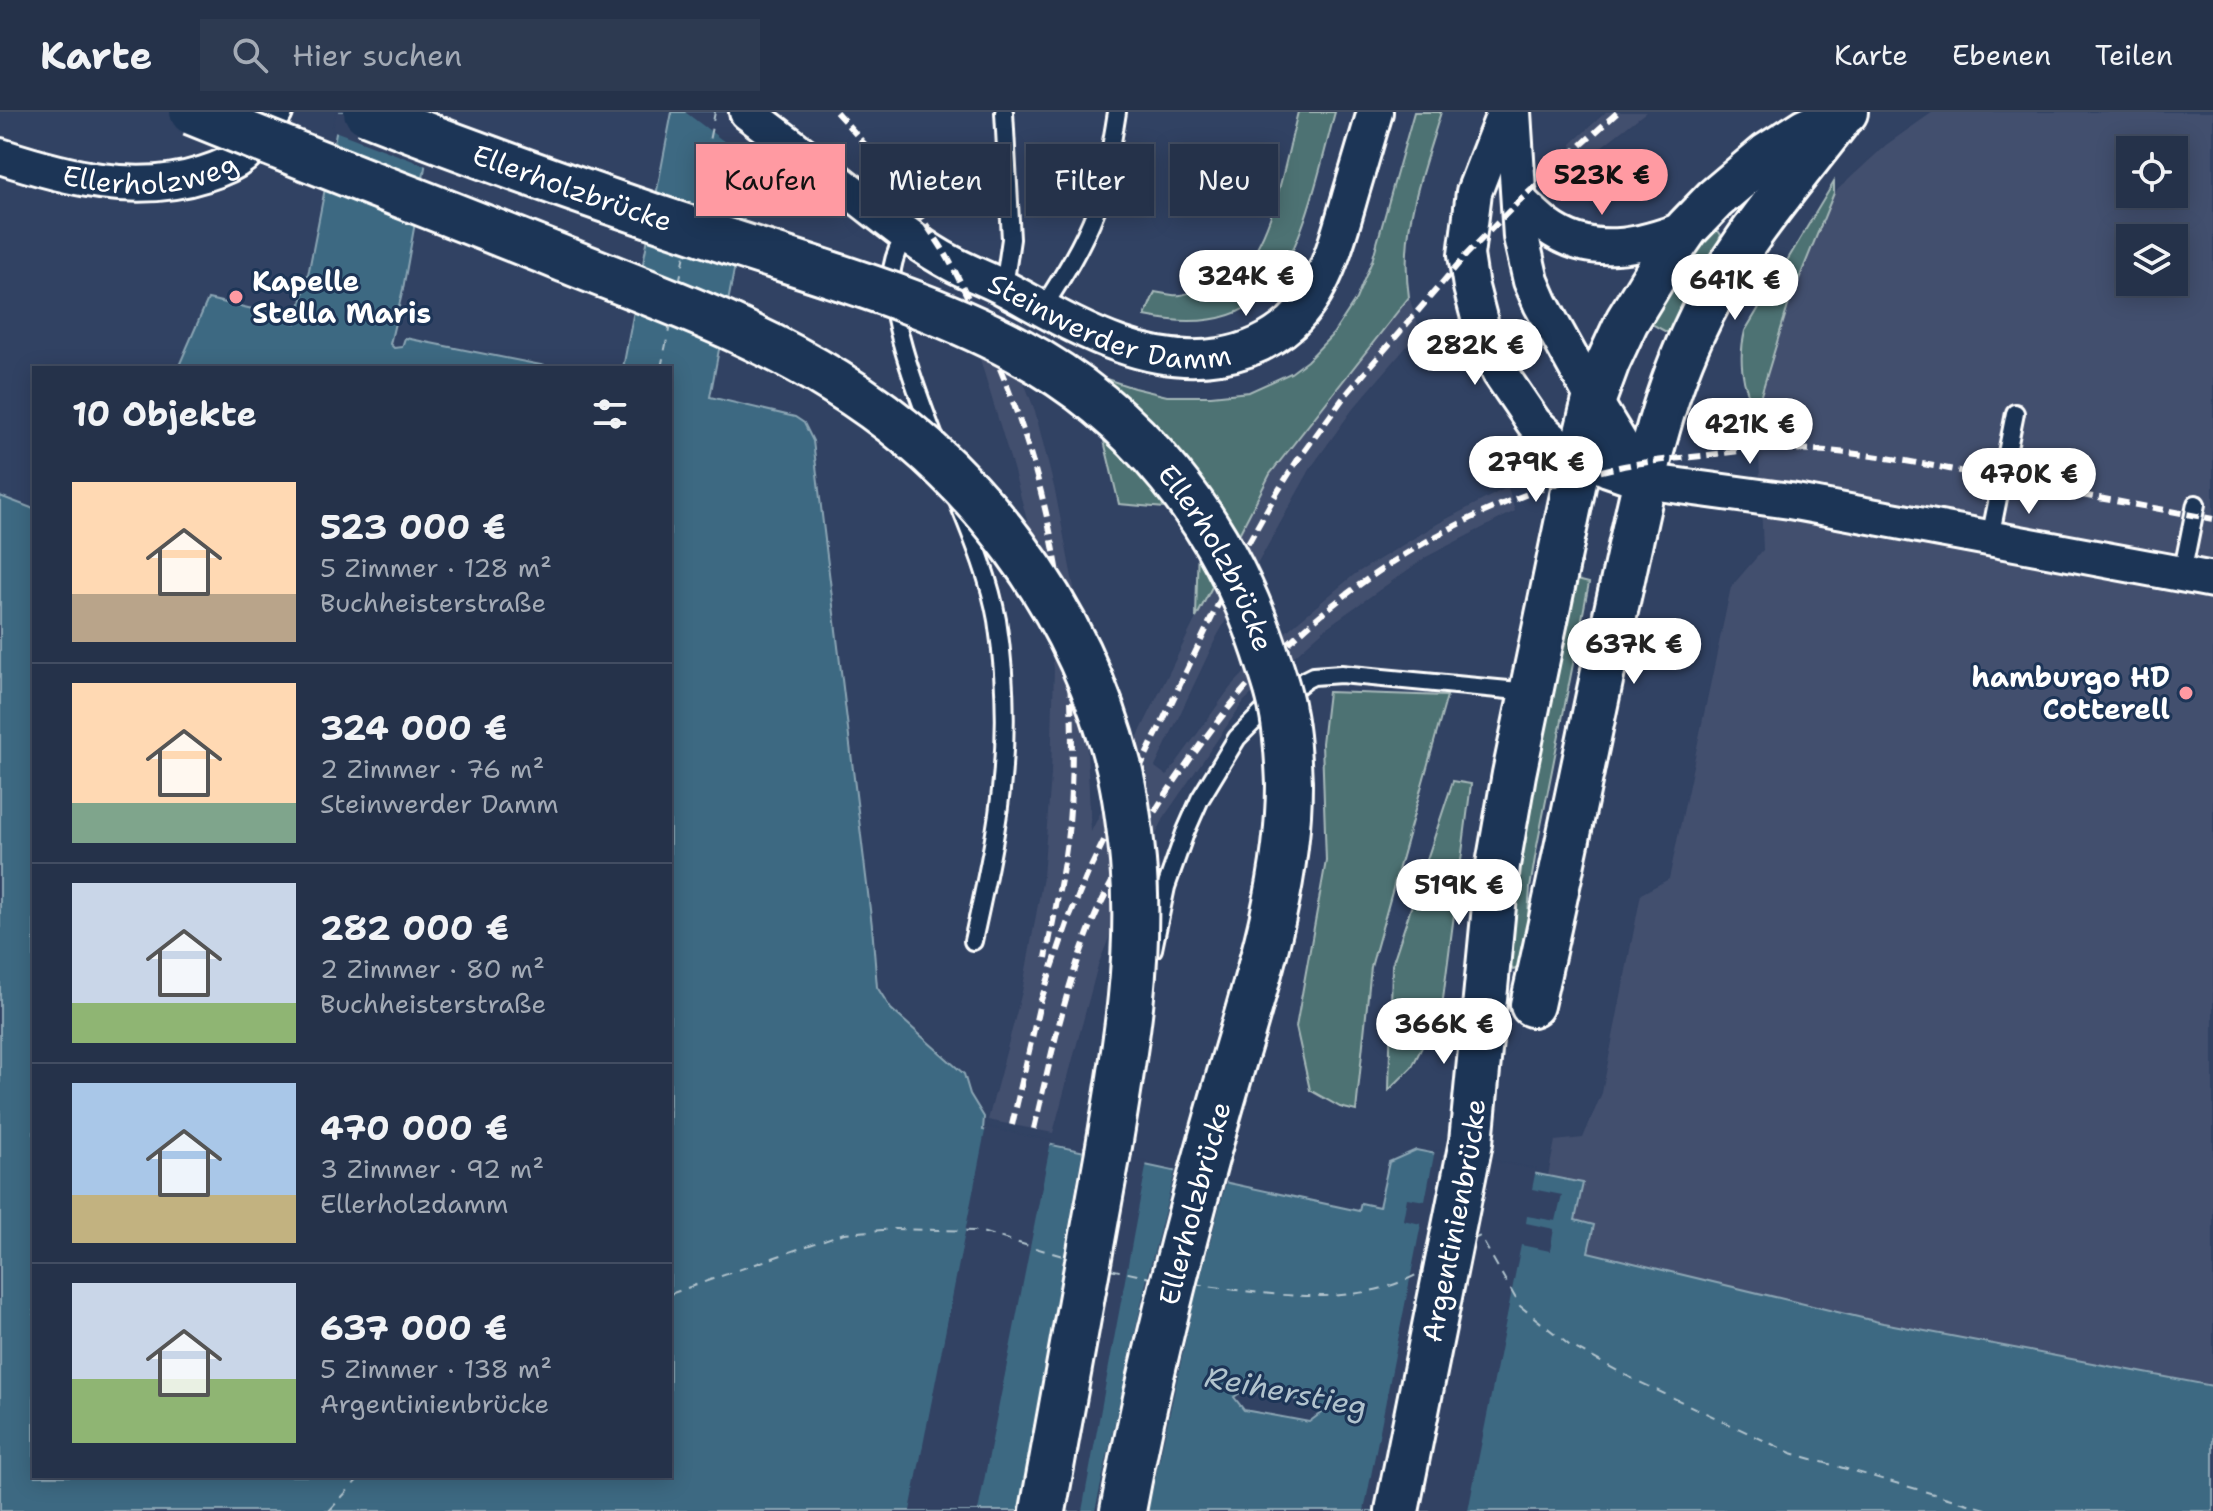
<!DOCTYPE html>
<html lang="de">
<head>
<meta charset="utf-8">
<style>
	:root { --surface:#25324a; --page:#2d3a51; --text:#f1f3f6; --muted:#a3aab5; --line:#424d62; --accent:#ff9aa2 }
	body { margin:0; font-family:"Shantell Sans",sans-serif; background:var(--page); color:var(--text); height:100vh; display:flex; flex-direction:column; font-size:30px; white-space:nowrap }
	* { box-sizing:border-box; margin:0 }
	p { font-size:26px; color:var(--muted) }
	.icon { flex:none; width:44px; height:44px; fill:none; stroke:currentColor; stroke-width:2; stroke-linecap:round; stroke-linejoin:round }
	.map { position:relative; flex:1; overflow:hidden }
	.sheet { position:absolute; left:32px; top:254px; width:640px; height:1112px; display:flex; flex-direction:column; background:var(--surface); border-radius:0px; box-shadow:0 4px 20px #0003,0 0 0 2px var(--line) }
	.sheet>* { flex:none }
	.top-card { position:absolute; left:696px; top:32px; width:760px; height:72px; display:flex; gap:16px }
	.fabs { position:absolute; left:2116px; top:24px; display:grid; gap:16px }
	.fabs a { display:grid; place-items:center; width:72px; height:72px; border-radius:0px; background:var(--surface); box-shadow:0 4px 20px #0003,0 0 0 2px var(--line); font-size:40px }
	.price { position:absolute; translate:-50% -68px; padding:0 18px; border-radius:28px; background:#fff; color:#222; font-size:26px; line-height:52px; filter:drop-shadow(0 2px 4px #0008) }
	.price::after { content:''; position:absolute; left:50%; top:48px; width:24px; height:18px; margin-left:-12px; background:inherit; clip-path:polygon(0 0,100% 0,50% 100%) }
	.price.selected { background:var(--accent); color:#111 }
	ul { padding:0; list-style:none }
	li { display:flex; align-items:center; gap:24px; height:200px; padding:0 40px }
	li+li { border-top:2px solid var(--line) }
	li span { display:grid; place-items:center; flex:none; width:224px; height:160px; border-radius:0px; color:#555 }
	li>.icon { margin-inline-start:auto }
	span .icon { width:96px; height:96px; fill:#fffc; stroke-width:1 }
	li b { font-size:34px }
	h2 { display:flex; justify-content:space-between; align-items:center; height:96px; padding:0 40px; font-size:34px }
	.pill { padding:0 28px; border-radius:0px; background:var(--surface); box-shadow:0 4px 20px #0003,0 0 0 2px var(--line); font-size:28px; line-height:72px }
	.pill.selected { background:var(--accent); color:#111 }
	header { display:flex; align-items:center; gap:48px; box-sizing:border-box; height:112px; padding:0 40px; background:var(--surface); border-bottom:2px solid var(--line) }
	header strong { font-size:38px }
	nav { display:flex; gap:44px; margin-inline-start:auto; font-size:28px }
	.search { width:560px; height:72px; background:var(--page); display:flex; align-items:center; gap:20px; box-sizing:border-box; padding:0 28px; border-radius:0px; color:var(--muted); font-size:30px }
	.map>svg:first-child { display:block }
</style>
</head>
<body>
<header>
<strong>Karte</strong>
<div class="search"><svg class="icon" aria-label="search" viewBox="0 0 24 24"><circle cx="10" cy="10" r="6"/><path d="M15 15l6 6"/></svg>Hier suchen</div>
<nav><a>Karte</a><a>Ebenen</a><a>Teilen</a></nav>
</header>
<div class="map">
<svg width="2213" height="1399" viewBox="0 0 2213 1399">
	<rect width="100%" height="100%" fill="#314263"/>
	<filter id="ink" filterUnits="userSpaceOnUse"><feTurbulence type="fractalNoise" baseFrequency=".0125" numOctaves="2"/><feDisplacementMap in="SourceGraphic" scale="16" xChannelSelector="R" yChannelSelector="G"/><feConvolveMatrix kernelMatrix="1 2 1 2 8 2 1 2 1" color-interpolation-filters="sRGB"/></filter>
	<g filter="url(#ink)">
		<!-- built -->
		<g fill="#434f6e" fill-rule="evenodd">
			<path d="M 1606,0 L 1646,0 L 1574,56 L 1571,32 Z"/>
			<path d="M 1933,0 L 2213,0 L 2213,1274 L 1883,1211 L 1588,1140 L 1575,1109 L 1583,1071 L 1548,1064 L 1555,1029 L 1583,1026 L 1602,981 L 1641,782 L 1669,767 L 1731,475 L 1763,438 L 1757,296 L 1787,194 L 1834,81 L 1886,33 ZM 2130,38 L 2174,38 L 2174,82 L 2130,82 ZM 2130,126 L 2174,126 L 2174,170 L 2130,170 Z"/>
			<path d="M 1409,185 L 1420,219 L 1352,298 L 1312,354 L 1216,526 L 1155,655 L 1167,664 L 1230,576 L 1276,528 L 1355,462 L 1439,411 L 1508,375 L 1515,399 L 1426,445 L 1327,515 L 1244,589 L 1166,702 L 1128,779 L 1098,853 L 1053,1021 L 988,1008 L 1022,880 L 1043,765 L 1051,663 L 1054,556 L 1037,445 L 1013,356 L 973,224 L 1002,213 L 1035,299 L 1055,379 L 1077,491 L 1084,575 L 1091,720 L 1196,506 L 1270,362 Z"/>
		</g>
		<!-- green -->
		<g fill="#4e7273" stroke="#a6b8b9" stroke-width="2">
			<path d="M 1298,0 L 1335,0 C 1321,51 1301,151 1261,185 C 1229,213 1183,212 1145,204 L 1155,180 C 1180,185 1179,185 1203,176 C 1219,171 1234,166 1246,152 C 1275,117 1286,45 1298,0 Z"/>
			<path d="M 1414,0 L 1441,0 C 1422,62 1399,119 1409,185 L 1270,362 L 1196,506 L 1198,430 L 1165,396 L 1119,392 L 1088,261 L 1134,276 L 1167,284 L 1211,284 L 1249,280 L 1291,261 L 1307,249 L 1333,222 L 1356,187 L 1372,149 Z"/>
			<path d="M 1834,70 L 1834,81 L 1788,194 L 1757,296 C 1740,277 1739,242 1745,219 Z"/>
			<path d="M 1717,117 L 1721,123 L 1719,128 C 1699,158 1680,187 1670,222 L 1648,210 L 1709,122 Z"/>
			<path d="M 1573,467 L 1589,471 L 1537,734 L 1530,776 L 1525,844 L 1519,856 L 1513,858 L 1510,853 L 1522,734 Z"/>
			<path d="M 1328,580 L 1447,584 L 1371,855 L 1356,999 L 1340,995 L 1310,978 L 1296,915 L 1326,749 L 1322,631 Z"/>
			<path d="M 1453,669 L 1471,672 L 1442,895 L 1412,955 L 1389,978 L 1392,853 Z"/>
		</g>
		<!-- water -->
		<g fill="#3d6982" stroke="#8ba5b4" stroke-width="2" fill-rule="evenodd">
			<path d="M 340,0 L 435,0 L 403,177 L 390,232 L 394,236 L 402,235 L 405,226 L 556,256 L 178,256 L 208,187 L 289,205 L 290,210 L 296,211 L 309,158 Z"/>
			<path d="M 672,0 L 764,0 L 710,285 L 795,305 L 804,311 L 813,329 L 872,814 L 877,875 L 891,897 L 964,962 L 970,982 L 984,1005 L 983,1018 L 1359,1099 L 1361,1091 L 1379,1095 L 1389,1050 L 1416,1038 L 1583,1071 L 1575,1108 L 1594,1113 L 1588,1140 L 1883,1211 L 2213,1274 L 2213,1399 L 0,1399 L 0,384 L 34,397 L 34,1364 L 670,1364 L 670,256 L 623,256 ZM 1246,1277 L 1312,1291 L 1321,1301 L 1309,1310 L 1244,1298 L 1234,1285 Z"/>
		</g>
		<!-- pier -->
		<g fill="#314263">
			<path d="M 336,0 L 427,0 L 438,4 L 429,55 L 332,18 Z"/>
			<path d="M 685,0 L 768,0 L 758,55 Z"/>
			<path d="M 987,1009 L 987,1015 L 1051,1029 L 978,1399 L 910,1399 Z"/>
			<path d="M 1083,1036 L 1147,1050 L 1082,1399 L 1018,1399 Z"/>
			<path d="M 1435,1038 L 1536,1057 L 1532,1077 L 1562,1083 L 1556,1109 L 1527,1104 L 1526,1111 L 1554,1117 L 1550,1139 L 1521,1133 L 1468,1399 L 1364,1399 L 1421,1112 L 1403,1108 L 1407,1086 L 1425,1089 Z"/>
			<path d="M 1176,1056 L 1227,1067 L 1195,1186 L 1148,1399 L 1095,1399 L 1146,1171 Z"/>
		</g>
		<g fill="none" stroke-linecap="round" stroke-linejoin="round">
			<!-- ferry -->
			<g stroke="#b1c3cd" stroke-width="2" stroke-dasharray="10 8" stroke-linecap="butt">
				<path d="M 695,97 L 715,0"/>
				<path d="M 679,171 L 686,138"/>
				<path d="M 661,256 L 670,213"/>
				<path d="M 1471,1129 L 1480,1124 L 1520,1194 L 1569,1233 L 1635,1268 L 1791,1341 L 1993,1399"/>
				<path d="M 1110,1157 L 1151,1166"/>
				<path d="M 1193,1172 C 1267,1182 1357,1199 1425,1158"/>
				<path d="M 670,1182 L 844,1121 L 895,1117 L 978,1119 L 1066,1145"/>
				<path d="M 329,1399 L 361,1364"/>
			</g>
			<!-- service casing -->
			<g stroke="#fff" stroke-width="22">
				<g id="service">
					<path d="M 906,122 C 899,133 894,145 892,157 C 887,206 920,287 937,333"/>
					<path d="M 1004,175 L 1011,127 L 1004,0"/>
					<path d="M 1042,197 C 1062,166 1083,133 1096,98 C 1106,67 1112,32 1117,0"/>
					<path d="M 959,392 C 974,429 990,468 997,508 C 1008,578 1007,651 995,721 C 989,757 981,793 973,829"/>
					<path d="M 1990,426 L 2015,301"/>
					<path d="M 2182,462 L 2196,392"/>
					<path d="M 1153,837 L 1166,775 L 1185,721 L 1200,687 L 1237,626 L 1262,601 L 1305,568 L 1313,564 L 1341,562 L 1529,580"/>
				</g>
			</g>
			<!-- minor casing -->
			<g stroke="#fff" stroke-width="40">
				<g id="minor">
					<path id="s1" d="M 747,0 C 784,28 821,56 858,85 C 888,108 917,133 951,151 C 969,161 988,167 1006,177 C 1072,212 1142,257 1220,244 C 1246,240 1271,229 1291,211 C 1326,178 1338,126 1351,81 C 1359,54 1367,27 1375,0"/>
					<path d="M 1505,0 L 1474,80 L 1466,143 L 1471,175 L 1485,229 L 1500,261 L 1534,311 L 1557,332 L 1608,357 L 1643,369 L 1790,389 L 2213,468"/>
					<path d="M 1513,0 L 1521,125 L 1531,169 L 1541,192 L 1594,288 L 1643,369"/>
					<path id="s2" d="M 0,44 C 65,65 136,84 204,62 C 217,58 231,53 242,44 C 256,32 266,16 275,0"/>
					<path d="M 1519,89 C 1528,97 1537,106 1547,114 C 1591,147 1641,134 1687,116"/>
				</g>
			</g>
			<!-- tertiary casing -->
			<g stroke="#fff" stroke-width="48">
				<g id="tertiary">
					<path d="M 1532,893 C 1563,757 1589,621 1619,485 C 1639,396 1654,306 1692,223 C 1729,141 1784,79 1838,9"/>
					<path id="s3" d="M 1397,1399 L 1471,1030 L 1498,753 L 1514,662 L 1580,345 L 1594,288 L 1608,250 L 1627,209 L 1660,155 L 1687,116 L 1715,87 L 1767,43 L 1806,18 L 1846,0"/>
				</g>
			</g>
			<!-- primary casing -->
			<g stroke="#fff" stroke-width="50">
				<g id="primary">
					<path d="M 1043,1399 L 1108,1040"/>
					<path id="s4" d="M 1123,1399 C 1148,1265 1181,1134 1218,1003 C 1248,895 1289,785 1289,672"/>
				</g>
			</g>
			<!-- service -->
			<use href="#service" stroke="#1d3557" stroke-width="16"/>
			<!-- minor -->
			<use href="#minor" stroke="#1d3557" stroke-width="34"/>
			<!-- tertiary -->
			<use href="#tertiary" stroke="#1d3557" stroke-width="42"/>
			<!-- primary -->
			<use href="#primary" stroke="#1d3557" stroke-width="44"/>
			<!-- rail -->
			<g stroke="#fff" stroke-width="6" stroke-dasharray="12 6" stroke-linecap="butt">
				<path d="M 836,0 C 874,41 909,86 940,133 C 954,155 965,180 976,203 C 1051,356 1080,527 1070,697 C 1067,747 1055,797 1046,846"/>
				<path d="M 1012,1013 L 1040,891 L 1068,809 L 1088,761 L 1157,621 L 1242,442 L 1273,387 L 1297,349 L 1344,285 L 1466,143 L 1519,89 L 1618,0"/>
				<path d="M 1034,1017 C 1051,945 1066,870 1096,802 C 1115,760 1141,721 1166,682 C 1203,627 1243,572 1293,527 C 1381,446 1493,384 1610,357 C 1640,350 1671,347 1702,344 C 1724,341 1748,337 1771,337 C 1856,336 1940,355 2023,372 C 2086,384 2150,395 2213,407"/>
			</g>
			<!-- primary-bridge casing -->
			<g stroke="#fff" stroke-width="50" stroke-linecap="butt">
				<g id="primary-bridge">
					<path d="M 192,0 C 315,50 438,97 561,146 C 653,183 750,217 835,270 C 975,356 1079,495 1119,655 C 1126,685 1130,718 1133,749 C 1142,847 1124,944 1108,1040"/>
					<path id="s5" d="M 366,0 C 481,45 597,86 715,125 C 815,158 922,187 1016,237 C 1136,300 1223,410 1265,539 C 1271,558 1279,578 1282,598 C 1287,622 1288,647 1289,672"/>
				</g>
			</g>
			<!-- primary-bridge -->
			<use href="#primary-bridge" stroke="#1d3557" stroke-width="44"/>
		</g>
	</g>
	<!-- markers -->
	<g fill="#ff9aa2" stroke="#1d3557" stroke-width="3">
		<circle cx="236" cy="185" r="8"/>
		<circle cx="2186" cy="581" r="8"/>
	</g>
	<g text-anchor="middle" stroke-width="6" stroke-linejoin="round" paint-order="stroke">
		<!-- street labels -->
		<g font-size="28" fill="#fff" stroke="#1d3557">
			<text dy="10" stroke="none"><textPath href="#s2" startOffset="154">Ellerholzweg</textPath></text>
			<text dy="10" stroke="none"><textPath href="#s5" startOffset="220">Ellerholzbrücke</textPath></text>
			<text dy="10" stroke="none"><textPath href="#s1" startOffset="426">Steinwerder Damm</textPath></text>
			<text dy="10" stroke="none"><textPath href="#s5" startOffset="988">Ellerholzbrücke</textPath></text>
			<text dy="10" stroke="none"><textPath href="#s4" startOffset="316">Ellerholzbrücke</textPath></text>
			<text dy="10" stroke="none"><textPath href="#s3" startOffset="296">Argentinienbrücke</textPath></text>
		</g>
		<!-- poi labels -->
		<g font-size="28" font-weight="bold" fill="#fff" stroke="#1d3557" text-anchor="start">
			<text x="252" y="179">Kapelle<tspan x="252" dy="32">Stella Maris</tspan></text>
			<text x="2170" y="575" text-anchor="end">hamburgo HD<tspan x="2170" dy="32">Cotterell</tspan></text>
		</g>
		<!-- water labels -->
		<g font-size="30" font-style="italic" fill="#b1c3cd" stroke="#1d3557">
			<text transform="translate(1286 1280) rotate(11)" y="10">Reiherstieg</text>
		</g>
	</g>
</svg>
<div class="fabs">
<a><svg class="icon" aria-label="locate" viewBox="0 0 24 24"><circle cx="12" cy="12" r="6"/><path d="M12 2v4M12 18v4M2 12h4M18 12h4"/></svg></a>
<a><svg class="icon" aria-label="layers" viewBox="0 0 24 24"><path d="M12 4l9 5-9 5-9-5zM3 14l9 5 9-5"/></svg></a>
</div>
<b class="price selected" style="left:1602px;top:105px">523K €</b>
<b class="price" style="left:1246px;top:206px">324K €</b>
<b class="price" style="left:1735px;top:210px">641K €</b>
<b class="price" style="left:1475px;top:275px">282K €</b>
<b class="price" style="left:1750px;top:354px">421K €</b>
<b class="price" style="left:1536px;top:392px">279K €</b>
<b class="price" style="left:2029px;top:404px">470K €</b>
<b class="price" style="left:1634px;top:574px">637K €</b>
<b class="price" style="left:1459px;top:815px">519K €</b>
<b class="price" style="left:1444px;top:954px">366K €</b>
<div class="top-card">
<a class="pill selected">Kaufen</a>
<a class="pill">Mieten</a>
<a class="pill">Filter</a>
<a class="pill">Neu</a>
</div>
<section class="sheet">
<h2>10 Objekte<svg class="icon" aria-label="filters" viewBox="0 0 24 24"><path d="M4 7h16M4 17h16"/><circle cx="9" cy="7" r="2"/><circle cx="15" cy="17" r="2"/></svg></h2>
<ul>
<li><span style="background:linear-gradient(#ffd9b3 70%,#b9a48a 0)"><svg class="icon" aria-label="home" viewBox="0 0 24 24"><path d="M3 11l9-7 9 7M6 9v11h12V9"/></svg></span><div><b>523 000 €</b><p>5 Zimmer · 128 m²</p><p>Buchheisterstraße</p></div></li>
<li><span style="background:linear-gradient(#ffd9b3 75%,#7fa58c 0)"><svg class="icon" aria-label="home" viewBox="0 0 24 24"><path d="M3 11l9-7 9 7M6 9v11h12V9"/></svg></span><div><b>324 000 €</b><p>2 Zimmer · 76 m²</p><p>Steinwerder Damm</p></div></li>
<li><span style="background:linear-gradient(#c9d6e8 75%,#8fb573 0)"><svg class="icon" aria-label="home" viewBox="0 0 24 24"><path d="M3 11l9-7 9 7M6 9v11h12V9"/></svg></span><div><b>282 000 €</b><p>2 Zimmer · 80 m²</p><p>Buchheisterstraße</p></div></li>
<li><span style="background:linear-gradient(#a9c7e8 70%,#c2b280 0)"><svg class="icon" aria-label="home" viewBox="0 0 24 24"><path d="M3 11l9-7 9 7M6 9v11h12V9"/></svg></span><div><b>470 000 €</b><p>3 Zimmer · 92 m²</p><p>Ellerholzdamm</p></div></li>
<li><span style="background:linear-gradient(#c9d6e8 60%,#8fb573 0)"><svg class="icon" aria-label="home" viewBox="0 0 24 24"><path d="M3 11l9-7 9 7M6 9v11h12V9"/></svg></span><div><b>637 000 €</b><p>5 Zimmer · 138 m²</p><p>Argentinienbrücke</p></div></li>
</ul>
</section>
</div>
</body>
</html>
